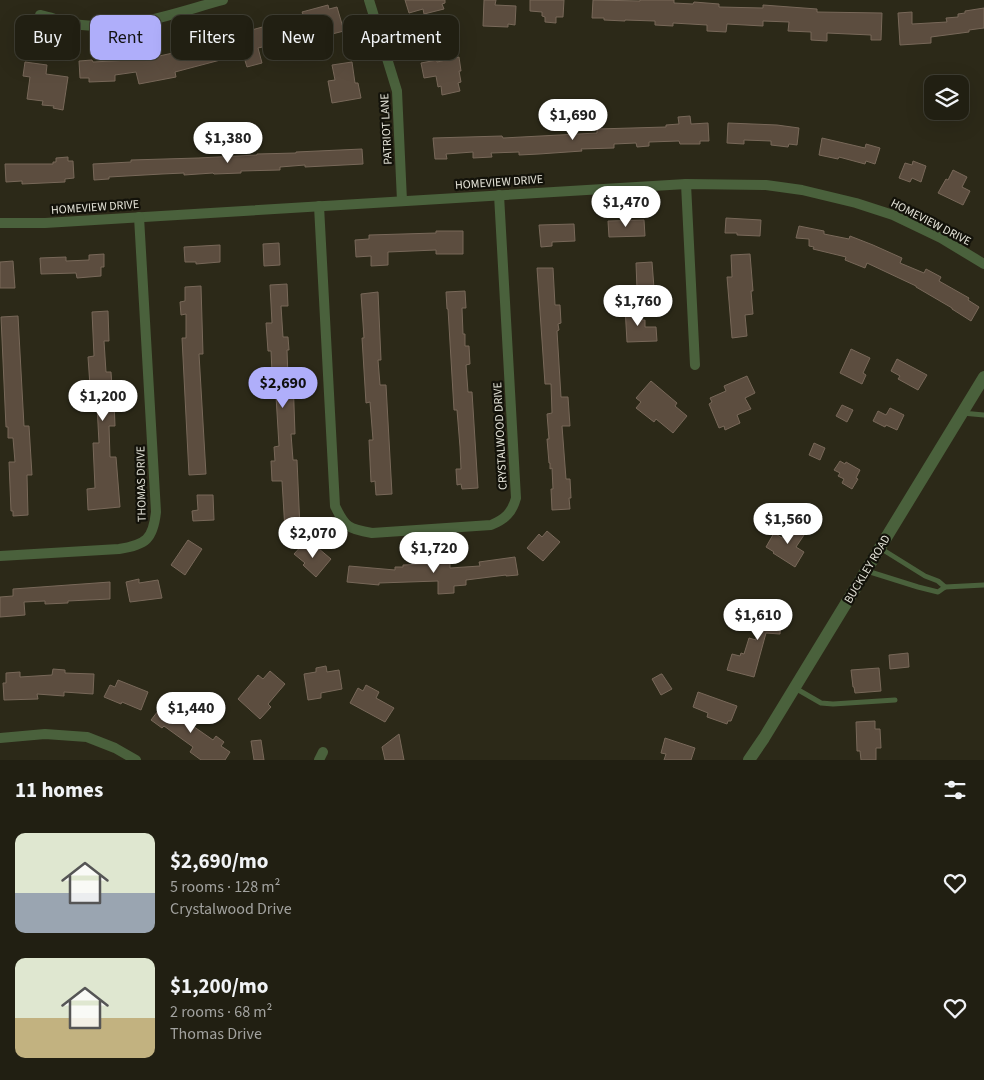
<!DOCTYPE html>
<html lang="en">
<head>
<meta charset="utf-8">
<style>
	:root { --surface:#211f12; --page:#2d2c20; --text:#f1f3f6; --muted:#a2a29f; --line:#3e3d32; --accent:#afaefa }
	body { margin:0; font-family:"Source Sans 3",sans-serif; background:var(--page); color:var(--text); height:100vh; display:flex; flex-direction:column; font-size:19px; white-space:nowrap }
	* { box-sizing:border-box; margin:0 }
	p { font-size:16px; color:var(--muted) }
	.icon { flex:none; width:28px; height:28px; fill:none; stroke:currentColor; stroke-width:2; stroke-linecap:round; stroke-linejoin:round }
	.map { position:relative; height:760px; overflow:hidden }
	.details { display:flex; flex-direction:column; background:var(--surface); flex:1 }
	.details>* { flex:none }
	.banner { position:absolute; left:15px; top:15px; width:500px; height:45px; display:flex; gap:10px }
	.tools { position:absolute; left:924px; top:75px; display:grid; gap:10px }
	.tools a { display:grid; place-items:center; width:45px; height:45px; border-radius:10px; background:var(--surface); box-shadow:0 5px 20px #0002,0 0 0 1px var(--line); font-size:25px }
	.price { position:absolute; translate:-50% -42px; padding:0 11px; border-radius:18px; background:#fff; color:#222; font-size:16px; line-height:32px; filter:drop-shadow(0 1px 2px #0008) }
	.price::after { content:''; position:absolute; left:50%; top:30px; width:15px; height:11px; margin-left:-8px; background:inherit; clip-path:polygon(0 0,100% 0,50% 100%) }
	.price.on { background:var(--accent); color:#111 }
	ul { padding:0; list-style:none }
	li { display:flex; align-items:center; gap:15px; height:125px; padding:0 15px }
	li span { display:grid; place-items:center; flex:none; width:140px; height:100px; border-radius:10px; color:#555 }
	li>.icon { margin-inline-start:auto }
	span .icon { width:60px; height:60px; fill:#fffc; stroke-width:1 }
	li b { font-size:21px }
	h2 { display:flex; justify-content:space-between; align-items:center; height:60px; padding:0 15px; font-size:21px }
	.chip { padding:0 18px; border-radius:10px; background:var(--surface); box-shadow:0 5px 20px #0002,0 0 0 1px var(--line); font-size:18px; line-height:45px }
	.chip.on { background:var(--accent); color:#111 }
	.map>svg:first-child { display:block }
</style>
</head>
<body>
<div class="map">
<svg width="984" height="760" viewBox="0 0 984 760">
	<rect width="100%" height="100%" fill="#2c2918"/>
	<!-- building -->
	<g fill="#5c4d3f" stroke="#786859">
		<path d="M 405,0 L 445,0 L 445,3 L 442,4 L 444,9 L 424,14 L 423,9 L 409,13 Z"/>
		<path d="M 484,0 L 496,0 L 495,5 L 516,6 L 515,25 L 508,24 L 508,27 L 483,26 Z"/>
		<path d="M 530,0 L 564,0 L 563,17 L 556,17 L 556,23 L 545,22 L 545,17 L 542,16 L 542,12 L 530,11 Z"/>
		<path d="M 593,0 L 640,1 L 640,0 L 674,0 L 674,3 L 693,4 L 694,2 L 719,4 L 719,7 L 763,8 L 763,5 L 817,9 L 817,12 L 882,13 L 881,40 L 871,40 L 871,35 L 827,33 L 827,41 L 811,40 L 811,32 L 788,31 L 789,22 L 763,21 L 763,26 L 727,24 L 726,32 L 707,31 L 707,25 L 673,23 L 673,26 L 655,25 L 655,21 L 625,20 L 625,21 L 604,20 L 604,18 L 592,18 Z"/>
		<path d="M 328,5 L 329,9 L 337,7 L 344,31 L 324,36 L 323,31 L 309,35 L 307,30 L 301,31 L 296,16 L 303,14 L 302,12 Z"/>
		<path d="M 984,8 L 984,28 L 969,30 L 969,32 L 931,37 L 931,43 L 900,45 L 898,13 L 912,12 L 912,24 L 947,22 L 946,18 L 958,17 L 958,14 L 965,13 L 965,11 Z"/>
		<path d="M 266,26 L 271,45 L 258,48 L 262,63 L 247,67 L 243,54 L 175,72 L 176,77 L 139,84 L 136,72 L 115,75 L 115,81 L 89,82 L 89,78 L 80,78 L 79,61 L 92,60 L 93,62 L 130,60 L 129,58 L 149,54 L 150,58 L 182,51 L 181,46 L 247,27 L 248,31 Z"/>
		<path d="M 459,57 L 461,71 L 459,71 L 461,82 L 458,83 L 460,91 L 442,95 L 441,86 L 438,87 L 436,76 L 424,78 L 421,63 L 437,60 L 437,62 Z"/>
		<path d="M 25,62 L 47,65 L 46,74 L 68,77 L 63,110 L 53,108 L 54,106 L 42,105 L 43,101 L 27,99 L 30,77 L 23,76 Z"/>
		<path d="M 352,62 L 355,83 L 358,83 L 361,98 L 332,103 L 328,81 L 335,80 L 332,65 Z"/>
		<path d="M 690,116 L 691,124 L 708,123 L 709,141 L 700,141 L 700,144 L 680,144 L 679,141 L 649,142 L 649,146 L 637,147 L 636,143 L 614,144 L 614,148 L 581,149 L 582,151 L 539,154 L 519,155 L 519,152 L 491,153 L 492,157 L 473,158 L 473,152 L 446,154 L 447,159 L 435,159 L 433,138 L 502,136 L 503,138 L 597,133 L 597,129 L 666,127 L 666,125 L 679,124 L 678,117 Z"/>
		<path d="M 728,123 L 777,125 L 799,128 L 797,145 L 789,144 L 788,147 L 771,145 L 771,141 L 744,140 L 744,144 L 727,143 Z"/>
		<path d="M 822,138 L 865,148 L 866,144 L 880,148 L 875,164 L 866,161 L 865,164 L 839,157 L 838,159 L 819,155 Z"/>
		<path d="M 362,149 L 363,164 L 305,167 L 305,165 L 280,167 L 280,170 L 241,171 L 241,173 L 214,174 L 213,173 L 184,175 L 184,173 L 162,174 L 109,177 L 109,179 L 94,180 L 93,164 L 131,162 L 131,160 L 198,158 L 257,155 L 257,154 L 296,153 L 296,152 Z"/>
		<path d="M 68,157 L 68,161 L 73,161 L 74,178 L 65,179 L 65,182 L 22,184 L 22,181 L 6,182 L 5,164 L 53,164 L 53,162 L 56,162 L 56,158 Z"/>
		<path d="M 913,161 L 926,166 L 921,182 L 912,178 L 910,182 L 899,178 L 905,163 L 912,165 Z"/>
		<path d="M 953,170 L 967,177 L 962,187 L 970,191 L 963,205 L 938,193 L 946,179 L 948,180 Z"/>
		<path d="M 726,218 L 761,220 L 760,236 L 737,235 L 737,233 L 725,233 Z"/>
		<path d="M 644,220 L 645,236 L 609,237 L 608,221 Z"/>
		<path d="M 574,224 L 575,241 L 552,242 L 552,246 L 541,247 L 539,225 Z"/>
		<path d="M 799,226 L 824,231 L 824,234 L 849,239 L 850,236 L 873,245 L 902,258 L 900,263 L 924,273 L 926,269 L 941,277 L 939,281 L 969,298 L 968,300 L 979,307 L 971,321 L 952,309 L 952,308 L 916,287 L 916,286 L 867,263 L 865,268 L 845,260 L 846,257 L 813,249 L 814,247 L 809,246 L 809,239 L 796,238 Z"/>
		<path d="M 436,231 L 463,231 L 463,254 L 436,254 L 436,250 L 388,252 L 388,265 L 371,266 L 371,256 L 356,257 L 355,240 L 369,239 L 369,235 L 436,233 Z"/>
		<path d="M 279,243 L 280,265 L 264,266 L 263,244 Z"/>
		<path d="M 220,245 L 220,262 L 196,264 L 196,262 L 185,262 L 184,247 Z"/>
		<path d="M 104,254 L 104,267 L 101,267 L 101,276 L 77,278 L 76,273 L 41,274 L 40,258 L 66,257 L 66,261 L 89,260 L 89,255 Z"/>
		<path d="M 750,254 L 753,291 L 751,291 L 753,314 L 745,315 L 747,336 L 732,338 L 727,277 L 732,277 L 731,255 Z"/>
		<path d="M 13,261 L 15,288 L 0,288 L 0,262 Z"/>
		<path d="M 652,262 L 654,288 L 637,289 L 636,263 Z"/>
		<path d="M 537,268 L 553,268 L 555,305 L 560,305 L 561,323 L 558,324 L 559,330 L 557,331 L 561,397 L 568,397 L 570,426 L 562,426 L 566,479 L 570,479 L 571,498 L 569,498 L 570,509 L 552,510 L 551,489 L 553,489 L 552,468 L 550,469 L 550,463 L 549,463 L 547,439 L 549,439 L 547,414 L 552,413 L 551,384 L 545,384 Z"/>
		<path d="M 287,284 L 288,306 L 281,306 L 283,337 L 288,337 L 289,350 L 287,350 L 288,378 L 293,377 L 295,434 L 291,434 L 293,460 L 297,460 L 300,529 L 285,530 L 282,481 L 272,481 L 271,461 L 275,461 L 274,447 L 279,446 L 276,396 L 270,396 L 270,391 L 266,391 L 265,372 L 272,372 L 271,351 L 268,351 L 266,323 L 272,323 L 270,285 Z"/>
		<path d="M 201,286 L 203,354 L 199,354 L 206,474 L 189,475 L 182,338 L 186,338 L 186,314 L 181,315 L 180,302 L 185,301 L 185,287 Z"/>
		<path d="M 465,291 L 466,308 L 462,308 L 463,334 L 465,334 L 465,346 L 469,346 L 470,364 L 466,365 L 468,392 L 472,392 L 478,488 L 462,489 L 461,484 L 457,485 L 456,469 L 461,469 L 460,447 L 457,410 L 454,410 L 448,309 L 447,309 L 446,292 Z"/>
		<path d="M 378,292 L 381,360 L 378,360 L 380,385 L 386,385 L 392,494 L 376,495 L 375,481 L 371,482 L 369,440 L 373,440 L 370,402 L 366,403 L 362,338 L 364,338 L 361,294 Z"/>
		<path d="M 641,306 L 642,320 L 645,320 L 645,327 L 656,327 L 657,341 L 627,342 L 625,307 Z"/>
		<path d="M 108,311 L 109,341 L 104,341 L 106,372 L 111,372 L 113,401 L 114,401 L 115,426 L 109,426 L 110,457 L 116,457 L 120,507 L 88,510 L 87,489 L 95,488 L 93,443 L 99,443 L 96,386 L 90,386 L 88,357 L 94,356 L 92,312 Z"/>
		<path d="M 18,316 L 24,426 L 29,426 L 32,475 L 27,475 L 28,515 L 13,516 L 13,511 L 11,511 L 9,462 L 15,462 L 13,438 L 8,438 L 8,427 L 6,427 L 1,317 Z"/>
		<path d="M 851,349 L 870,358 L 863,373 L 866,375 L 862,384 L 840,373 Z"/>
		<path d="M 897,359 L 927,375 L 918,390 L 898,379 L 900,376 L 891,371 Z"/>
		<path d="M 747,376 L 755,393 L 745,398 L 751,409 L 737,415 L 740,423 L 725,430 L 724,426 L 719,428 L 709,404 L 712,402 L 710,398 L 726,391 L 724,386 Z"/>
		<path d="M 651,381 L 677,403 L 675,406 L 687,416 L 673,433 L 656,419 L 654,422 L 636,408 L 641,402 L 636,398 Z"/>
		<path d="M 842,405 L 853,410 L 847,422 L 836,416 Z"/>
		<path d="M 890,408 L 904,415 L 897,430 L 886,425 L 885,427 L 873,421 L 878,411 L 886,415 Z"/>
		<path d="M 814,443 L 825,448 L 820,460 L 809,455 Z"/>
		<path d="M 840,461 L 845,464 L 846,462 L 860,470 L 856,478 L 858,479 L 852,489 L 842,483 L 844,479 L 838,476 L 840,473 L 834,470 Z"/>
		<path d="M 197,495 L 213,495 L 214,520 L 193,521 L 192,511 L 198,510 Z"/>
		<path d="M 792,523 L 806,532 L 796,547 L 804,552 L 795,567 L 773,553 L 774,552 L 766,547 L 774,533 L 782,538 Z"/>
		<path d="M 547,531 L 560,542 L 543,561 L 527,548 L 539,534 L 542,537 Z"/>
		<path d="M 188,540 L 202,549 L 185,575 L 171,565 Z"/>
		<path d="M 305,542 L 315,551 L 318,548 L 331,559 L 316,577 L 303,565 L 305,563 L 294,554 Z"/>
		<path d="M 515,557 L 518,575 L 506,576 L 506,575 L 466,580 L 466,585 L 454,586 L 454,593 L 438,594 L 438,581 L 379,583 L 379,585 L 347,582 L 349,566 L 395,570 L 395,567 L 403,567 L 403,565 L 450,563 L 450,568 L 480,566 L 479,562 Z"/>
		<path d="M 139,579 L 139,583 L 158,580 L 162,598 L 130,602 L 126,582 Z"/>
		<path d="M 110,582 L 110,599 L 68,601 L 68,603 L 45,604 L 45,601 L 24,602 L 25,615 L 0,617 L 0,597 L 13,596 L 13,589 Z"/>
		<path d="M 764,601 L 782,602 L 780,634 L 766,633 L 754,677 L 727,670 L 732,654 L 740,656 L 741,653 L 744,654 L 749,638 L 756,640 L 757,624 L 762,624 Z"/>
		<path d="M 908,653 L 909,667 L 890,669 L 889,655 Z"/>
		<path d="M 326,666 L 327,672 L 339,670 L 342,689 L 321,693 L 321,698 L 308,700 L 304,674 L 316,672 L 316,668 Z"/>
		<path d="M 879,668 L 881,691 L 855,693 L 854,687 L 853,687 L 851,670 Z"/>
		<path d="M 53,669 L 65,670 L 65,673 L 94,674 L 93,694 L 64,692 L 64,696 L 37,694 L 38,699 L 4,700 L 3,683 L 6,683 L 6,673 L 20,672 L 20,677 L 52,675 Z"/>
		<path d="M 270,671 L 285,684 L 268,704 L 271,707 L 260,719 L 238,699 L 258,675 L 263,679 Z"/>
		<path d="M 661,674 L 662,674 L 672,689 L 661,695 L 652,679 Z"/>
		<path d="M 118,680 L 148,692 L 141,710 L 122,702 L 121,704 L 104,697 L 110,685 L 115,687 Z"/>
		<path d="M 366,685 L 379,692 L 376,698 L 394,708 L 385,722 L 350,703 L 358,688 L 363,691 Z"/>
		<path d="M 698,692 L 737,706 L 731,721 L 728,721 L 727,724 L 707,717 L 708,713 L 693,707 Z"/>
		<path d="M 165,702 L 191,721 L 190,724 L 213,740 L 216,736 L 224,742 L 221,746 L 230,752 L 225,760 L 201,760 L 190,752 L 193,747 L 164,726 L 162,728 L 151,720 Z"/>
		<path d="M 875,721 L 875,729 L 880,729 L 881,748 L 876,748 L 876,760 L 861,760 L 860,751 L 857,751 L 856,722 Z"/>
		<path d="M 399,734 L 404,760 L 385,760 L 382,747 Z"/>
		<path d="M 665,738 L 695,748 L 691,760 L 664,760 L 666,754 L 661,753 Z"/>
		<path d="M 261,740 L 264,760 L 254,760 L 251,741 Z"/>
	</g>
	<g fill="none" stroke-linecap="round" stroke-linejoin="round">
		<!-- service -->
		<g stroke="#4a613c" stroke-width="5">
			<path d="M 962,413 L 984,415"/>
			<path d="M 880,548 L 925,576 L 938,581 L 945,587"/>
			<path d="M 867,571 L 918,587 L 938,592 L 945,587 L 984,585"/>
			<path d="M 795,688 L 821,703 L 833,704 L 895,700"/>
		</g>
		<!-- minor -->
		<g stroke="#4a613c" stroke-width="10">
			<path d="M 369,0 L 397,91 L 402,201"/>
			<path d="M 40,15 C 54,18 68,24 82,25 C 130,31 178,12 223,0"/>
			<path d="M 686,184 L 695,365"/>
			<path d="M 319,206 L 335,506 C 345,527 348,529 372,533 L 491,525 C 505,519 512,513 516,498 L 499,195"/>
			<path d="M 0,223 L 45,223 L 686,184 L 766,185 L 802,190 L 856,203 L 893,215 L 941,238 L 984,264"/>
			<path d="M 0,556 L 119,549 C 146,545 153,539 156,512 L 139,217"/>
			<path d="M 0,738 L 45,734 L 87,737 L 115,748 L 136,760"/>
			<path d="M 319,760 L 323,752"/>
		</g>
		<!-- tertiary -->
		<path stroke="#4a613c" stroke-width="12" d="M 749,760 L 764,738 L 984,377"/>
	</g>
	<g text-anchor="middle" stroke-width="4.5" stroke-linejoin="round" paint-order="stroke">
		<!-- street labels -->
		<g font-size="12" fill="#e4e3d8" stroke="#13120a">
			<text transform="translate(386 129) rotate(-93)" y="4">PATRIOT LANE</text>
			<text transform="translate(499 182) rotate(-4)" y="4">HOMEVIEW DRIVE</text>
			<text transform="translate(95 207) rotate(-4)" y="4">HOMEVIEW DRIVE</text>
			<text transform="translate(931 222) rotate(27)" y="4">HOMEVIEW DRIVE</text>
			<text transform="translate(500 436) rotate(-93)" y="4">CRYSTALWOOD DRIVE</text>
			<text transform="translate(141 484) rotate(-91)" y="4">THOMAS DRIVE</text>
			<text transform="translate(867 569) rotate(-59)" y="4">BUCKLEY ROAD</text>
		</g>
	</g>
</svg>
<div class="tools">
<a><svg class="icon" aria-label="layers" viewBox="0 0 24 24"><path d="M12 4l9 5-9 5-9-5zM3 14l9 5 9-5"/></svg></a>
</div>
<b class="price" style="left:573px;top:141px">$1,690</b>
<b class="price" style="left:228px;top:164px">$1,380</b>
<b class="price" style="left:626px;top:228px">$1,470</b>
<b class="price" style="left:638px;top:327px">$1,760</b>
<b class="price on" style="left:283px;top:409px">$2,690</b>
<b class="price" style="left:103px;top:422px">$1,200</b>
<b class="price" style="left:788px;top:545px">$1,560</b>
<b class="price" style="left:313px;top:559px">$2,070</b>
<b class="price" style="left:434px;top:574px">$1,720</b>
<b class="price" style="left:758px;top:641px">$1,610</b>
<b class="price" style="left:191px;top:734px">$1,440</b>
<div class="banner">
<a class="chip">Buy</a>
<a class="chip on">Rent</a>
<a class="chip">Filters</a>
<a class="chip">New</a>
<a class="chip">Apartment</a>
</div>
</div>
<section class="details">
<h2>11 homes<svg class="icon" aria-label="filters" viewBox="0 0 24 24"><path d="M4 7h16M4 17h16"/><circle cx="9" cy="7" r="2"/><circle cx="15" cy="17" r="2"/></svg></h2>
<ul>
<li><span style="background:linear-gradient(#dfe7d0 60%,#9aa5b1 0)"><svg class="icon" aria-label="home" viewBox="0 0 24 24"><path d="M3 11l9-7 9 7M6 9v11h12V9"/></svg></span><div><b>$2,690/mo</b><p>5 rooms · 128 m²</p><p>Crystalwood Drive</p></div><svg class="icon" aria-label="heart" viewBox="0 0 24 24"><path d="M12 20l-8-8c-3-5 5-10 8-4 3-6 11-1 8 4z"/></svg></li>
<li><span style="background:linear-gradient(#dfe7d0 60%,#c2b280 0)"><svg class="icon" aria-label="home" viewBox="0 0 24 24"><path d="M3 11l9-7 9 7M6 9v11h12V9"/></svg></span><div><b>$1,200/mo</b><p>2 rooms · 68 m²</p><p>Thomas Drive</p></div><svg class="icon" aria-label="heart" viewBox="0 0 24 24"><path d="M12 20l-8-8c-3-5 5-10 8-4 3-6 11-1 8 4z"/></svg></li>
</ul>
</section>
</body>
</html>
